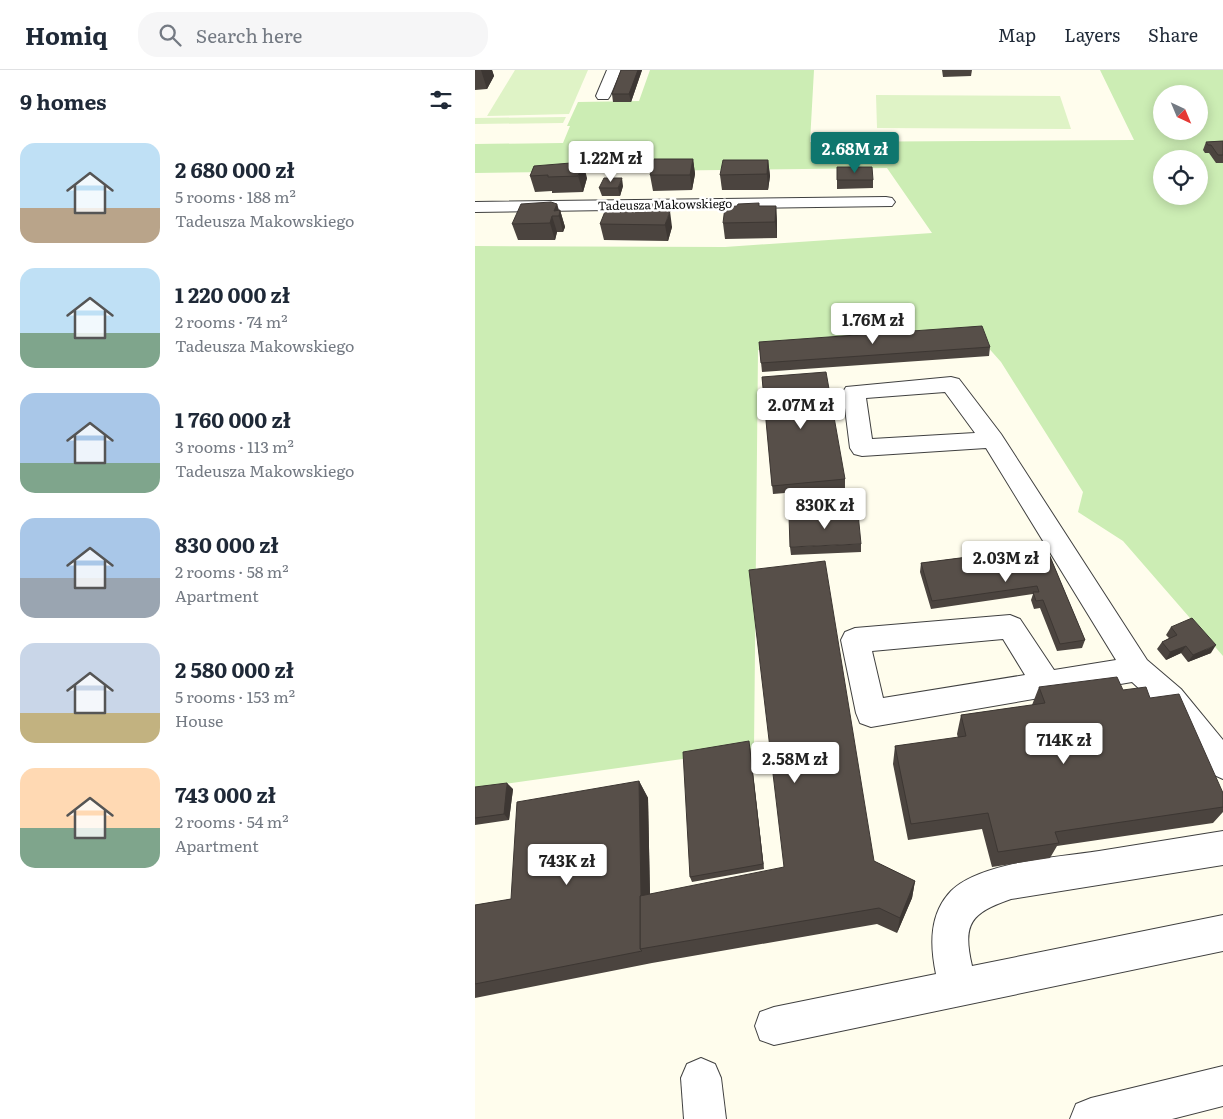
<!DOCTYPE html>
<html lang="en">
<head>
<meta charset="utf-8">
<style>
	:root { --surface:#fff; --page:#f6f6f7; --text:#1f2937; --muted:#747a83; --line:#e0e1e3; --accent:#0f766e }
	body { margin:0; font-family:Literata,serif; background:var(--page); color:var(--text); height:100vh; display:flex; flex-direction:column; font-size:19px; white-space:nowrap }
	* { box-sizing:border-box; margin:0 }
	p { font-size:16px; color:var(--muted) }
	.icon { flex:none; width:28px; height:28px; fill:none; stroke:currentColor; stroke-width:2; stroke-linecap:round; stroke-linejoin:round }
	.map { position:relative; flex:1; overflow:hidden }
	.drawer { display:flex; flex-direction:column; background:var(--surface); width:475px }
	.drawer>* { flex:none }
	.needle { width:32px; rotate:136deg }
	.buttons { position:absolute; left:678px; top:15px; display:grid; gap:10px }
	.buttons a { display:grid; place-items:center; width:55px; height:55px; border-radius:50%; background:var(--surface); box-shadow:0 2px 12px #0003; font-size:25px }
	.price { position:absolute; translate:-50% -42px; padding:0 11px; border-radius:5px; background:#fff; color:#222; font-size:16px; line-height:32px; filter:drop-shadow(0 1px 2px #0008) }
	.price::after { content:''; position:absolute; left:50%; top:30px; width:15px; height:11px; margin-left:-8px; background:inherit; clip-path:polygon(0 0,100% 0,50% 100%) }
	.price.selected { background:var(--accent); color:#fff }
	ul { padding:0; list-style:none }
	li { display:flex; align-items:center; gap:15px; height:125px; padding:0 20px }
	li span { display:grid; place-items:center; flex:none; width:140px; height:100px; border-radius:15px; color:#555 }
	li>.icon { margin-inline-start:auto }
	span .icon { width:60px; height:60px; fill:#fffc; stroke-width:1 }
	li b { font-size:21px }
	h2 { display:flex; justify-content:space-between; align-items:center; height:60px; padding:0 20px; font-size:21px }
	header { display:flex; align-items:center; gap:30px; box-sizing:border-box; height:70px; padding:0 25px; background:var(--surface); border-bottom:1px solid var(--line) }
	header strong { font-size:24px }
	nav { display:flex; gap:28px; margin-inline-start:auto; font-size:18px }
	.search { width:350px; height:45px; background:var(--page); display:flex; align-items:center; gap:12px; box-sizing:border-box; padding:0 18px; border-radius:20px; color:var(--muted); font-size:19px }
	main { display:flex; flex:1; min-height:0 }
	.map>svg:first-child { display:block }
</style>
</head>
<body>
<header>
<strong>Homiq</strong>
<div class="search"><svg class="icon" aria-label="search" viewBox="0 0 24 24"><circle cx="10" cy="10" r="6"/><path d="M15 15l6 6"/></svg>Search here</div>
<nav><a>Map</a><a>Layers</a><a>Share</a></nav>
</header>
<main>
<section class="drawer">
<h2>9 homes<svg class="icon" aria-label="filters" viewBox="0 0 24 24"><path d="M4 7h16M4 17h16"/><circle cx="9" cy="7" r="2"/><circle cx="15" cy="17" r="2"/></svg></h2>
<ul>
<li><span style="background:linear-gradient(#bfe0f5 65%,#b9a48a 0)"><svg class="icon" aria-label="home" viewBox="0 0 24 24"><path d="M3 11l9-7 9 7M6 9v11h12V9"/></svg></span><div><b>2 680 000 zł</b><p>5 rooms · 188 m²</p><p>Tadeusza Makowskiego</p></div></li>
<li><span style="background:linear-gradient(#bfe0f5 65%,#7fa58c 0)"><svg class="icon" aria-label="home" viewBox="0 0 24 24"><path d="M3 11l9-7 9 7M6 9v11h12V9"/></svg></span><div><b>1 220 000 zł</b><p>2 rooms · 74 m²</p><p>Tadeusza Makowskiego</p></div></li>
<li><span style="background:linear-gradient(#a9c7e8 70%,#7fa58c 0)"><svg class="icon" aria-label="home" viewBox="0 0 24 24"><path d="M3 11l9-7 9 7M6 9v11h12V9"/></svg></span><div><b>1 760 000 zł</b><p>3 rooms · 113 m²</p><p>Tadeusza Makowskiego</p></div></li>
<li><span style="background:linear-gradient(#a9c7e8 60%,#9aa5b1 0)"><svg class="icon" aria-label="home" viewBox="0 0 24 24"><path d="M3 11l9-7 9 7M6 9v11h12V9"/></svg></span><div><b>830 000 zł</b><p>2 rooms · 58 m²</p><p>Apartment</p></div></li>
<li><span style="background:linear-gradient(#c9d6e8 70%,#c2b280 0)"><svg class="icon" aria-label="home" viewBox="0 0 24 24"><path d="M3 11l9-7 9 7M6 9v11h12V9"/></svg></span><div><b>2 580 000 zł</b><p>5 rooms · 153 m²</p><p>House</p></div></li>
<li><span style="background:linear-gradient(#ffd9b3 60%,#7fa58c 0)"><svg class="icon" aria-label="home" viewBox="0 0 24 24"><path d="M3 11l9-7 9 7M6 9v11h12V9"/></svg></span><div><b>743 000 zł</b><p>2 rooms · 54 m²</p><p>Apartment</p></div></li>
</ul>
</section>
<div class="map">
<svg width="748" height="1049" viewBox="0 0 748 1049">
	<rect width="100%" height="100%" fill="#fffded"/>
	<!-- green -->
	<path fill="#ccedb4" fill-rule="evenodd" d="M 175,0 L 339,0 L 335,72 L 659,70 L 625,0 L 748,0 L 748,586 L 648,471 L 603,442 L 608,422 L 526,292 L 502,265 L 283,280 L 279,679 L 0,718 L 0,176 L 250,177 L 457,163 L 412,98 L 0,103 L 0,74 L 88,73 L 95,56 L 92,56 L 103,32 L 164,31 ZM 686,24 L 724,24 L 724,61 L 686,61 ZM 686,89 L 724,89 L 724,126 L 686,126 Z"/>
	<!-- pitch -->
	<g fill="#dff3c6">
		<path d="M 40,0 L 113,0 L 94,44 L 12,46 Z"/>
		<path d="M 401,25 L 585,26 L 596,59 L 402,58 Z"/>
		<path d="M 91,47 L 88,53 L 0,54 L 0,48 Z"/>
	</g>
	<g fill="none" stroke-linecap="round" stroke-linejoin="round">
		<!-- minor casing -->
		<g stroke="#404040" stroke-width="2">
			<g id="minor">
				<path d="M 132,0 L 146,0 L 135,26 L 133,29 L 123,29 L 121,26 Z"/>
				<path d="M 411,127 L 417,128 L 420,132 L 417,136 L 0,142 L 0,132 Z"/>
				<path d="M 476,307 L 484,309 L 526,364 L 672,590 L 706,619 L 748,670 L 748,709 L 737,704 L 684,637 L 657,612 L 396,657 L 385,653 L 381,643 L 366,570 L 370,562 L 380,558 L 535,545 L 545,549 L 579,600 L 641,590 L 511,378 L 387,386 L 379,384 L 375,378 L 368,322 L 371,317 ZM 470,322 L 500,363 L 397,369 L 391,328 ZM 528,569 L 550,605 L 408,628 L 397,581 Z"/>
				<path d="M 748,761 L 748,795 L 536,829 C 496,843 487,853 497,896 L 748,845 L 748,881 L 299,975 L 285,970 L 280,956 L 285,942 L 299,937 L 461,904 C 455,875 454,844 476,821 C 505,792 584,787 624,781 C 665,774 707,768 748,761 Z"/>
				<path d="M 226,988 L 240,994 L 246,1008 L 251,1049 L 209,1049 L 206,1008 L 212,994 Z"/>
				<path d="M 748,996 L 748,1036 L 697,1049 L 595,1049 L 601,1034 L 616,1028 Z"/>
			</g>
		</g>
		<!-- minor -->
		<use href="#minor" fill="#fff" fill-rule="evenodd"/>
	</g>
	<!-- wall -->
	<g fill="#4b443f">
		<path d="M 0,0 L 17,0 L 19,6 L 12,19 L 0,20 Z"/>
		<path d="M 146,0 L 167,0 L 156,32 L 138,32 L 137,24 Z"/>
		<path d="M 467,0 L 497,0 L 496,6 L 468,7 Z"/>
		<path d="M 748,71 L 748,93 L 741,93 L 734,83 L 730,83 L 728,80 L 731,72 Z"/>
		<path d="M 218,89 L 220,104 L 217,120 L 178,121 L 175,105 Z"/>
		<path d="M 293,90 L 295,106 L 293,120 L 247,120 L 245,105 Z"/>
		<path d="M 59,96 L 112,108 L 108,122 L 77,123 L 77,121 L 60,122 L 55,106 Z"/>
		<path d="M 362,97 L 398,110 L 398,118 L 362,119 Z"/>
		<path d="M 148,116 L 145,126 L 127,126 L 124,118 Z"/>
		<path d="M 82,134 L 84,140 L 85,140 L 90,157 L 88,162 L 82,162 L 80,170 L 43,170 L 37,154 Z"/>
		<path d="M 180,134 L 182,140 L 197,157 L 193,171 L 129,170 L 125,154 L 154,140 Z"/>
		<path d="M 284,136 L 301,136 L 302,152 L 302,168 L 250,169 L 248,153 Z"/>
		<path d="M 284,272 L 515,277 L 514,286 L 287,302 Z"/>
		<path d="M 287,307 L 370,409 L 370,418 L 298,424 Z"/>
		<path d="M 386,474 L 386,482 L 316,485 L 315,477 Z"/>
		<path d="M 571,477 L 610,570 L 607,578 L 582,581 L 565,538 L 559,539 L 556,530 L 558,524 L 456,539 L 445,502 L 446,493 Z"/>
		<path d="M 696,557 L 736,583 L 713,592 L 706,583 L 691,590 L 682,579 L 687,572 L 694,568 L 691,565 Z"/>
		<path d="M 564,617 L 648,620 L 675,628 L 748,723 L 748,742 L 738,753 L 582,776 L 575,788 L 517,797 L 507,759 L 433,770 L 418,694 L 420,676 L 483,668 L 482,664 L 486,645 L 557,635 Z"/>
		<path d="M 275,678 L 289,799 L 217,812 L 215,807 Z"/>
		<path d="M 164,711 L 173,728 L 175,824 L 399,791 L 440,811 L 437,828 L 422,863 L 402,854 L 177,893 L 0,928 L 0,835 L 36,829 Z"/>
		<path d="M 0,717 L 38,719 L 34,750 L 0,755 Z"/>
	</g>
	<!-- shaded-wall -->
	<g fill="#3d3733">
		<path d="M 6,0 L 17,0 L 19,6 L 12,19 Z"/>
		<path d="M 163,0 L 167,0 L 156,32 L 154,24 Z"/>
		<path d="M 218,89 L 220,104 L 217,120 L 215,105 Z"/>
		<path d="M 293,90 L 295,106 L 293,120 L 292,104 Z"/>
		<path d="M 108,92 L 112,108 L 108,122 L 103,106 Z"/>
		<path d="M 147,108 L 148,116 L 145,126 L 143,118 Z"/>
		<path d="M 82,134 L 84,143 L 85,140 L 90,157 L 88,162 L 84,146 L 79,141 Z"/>
		<path d="M 301,136 L 302,152 L 302,168 L 300,152 Z"/>
		<path d="M 195,141 L 197,157 L 193,171 L 190,155 Z"/>
		<path d="M 77,146 L 82,162 L 80,170 L 75,153 Z"/>
		<path d="M 741,575 L 736,583 L 713,592 L 718,585 Z"/>
		<path d="M 711,576 L 706,583 L 691,590 L 695,582 Z"/>
		<path d="M 274,671 L 275,678 L 289,799 L 288,794 Z"/>
		<path d="M 164,711 L 173,728 L 176,877 L 167,878 Z"/>
		<path d="M 32,713 L 38,719 L 34,750 L 29,744 Z"/>
		<path d="M 440,811 L 437,828 L 422,863 L 425,848 Z"/>
	</g>
	<!-- building -->
	<g fill="#574f49" stroke="#3d3733">
		<path d="M 146,0 L 163,0 L 154,24 L 137,24 Z"/>
		<path d="M 748,71 L 748,85 L 743,85 L 736,75 L 733,75 L 731,72 Z"/>
		<path d="M 179,89 L 218,89 L 215,105 L 175,105 Z"/>
		<path d="M 248,90 L 293,90 L 292,104 L 245,105 Z"/>
		<path d="M 108,92 L 103,106 L 73,107 L 73,105 L 55,106 L 59,96 Z"/>
		<path d="M 362,97 L 397,97 L 398,110 L 362,110 Z"/>
		<path d="M 129,108 L 147,108 L 143,118 L 124,118 Z"/>
		<path d="M 76,132 L 82,134 L 79,141 L 85,140 L 84,146 L 77,146 L 75,153 L 37,154 L 46,134 Z"/>
		<path d="M 284,133 L 284,136 L 301,136 L 300,152 L 248,153 L 250,137 L 262,136 L 263,134 Z"/>
		<path d="M 156,134 L 180,134 L 178,140 L 195,141 L 190,155 L 125,154 L 131,139 L 154,140 Z"/>
		<path d="M 507,256 L 515,277 L 286,293 L 284,272 Z"/>
		<path d="M 351,302 L 370,409 L 297,416 L 287,307 Z"/>
		<path d="M 383,443 L 386,474 L 315,477 L 314,446 Z"/>
		<path d="M 571,477 L 610,570 L 585,574 L 568,530 L 561,531 L 558,522 L 564,522 L 562,516 L 457,531 L 446,493 Z"/>
		<path d="M 350,491 L 399,791 L 440,811 L 425,848 L 404,838 L 165,879 L 165,826 L 309,797 L 274,500 Z"/>
		<path d="M 717,548 L 741,575 L 718,585 L 711,576 L 695,582 L 687,572 L 702,565 L 696,557 Z"/>
		<path d="M 642,607 L 648,620 L 671,617 L 675,628 L 704,624 L 748,723 L 748,737 L 580,762 L 584,773 L 523,782 L 513,743 L 436,754 L 420,676 L 491,666 L 486,645 L 570,633 L 564,617 Z"/>
		<path d="M 274,671 L 288,794 L 215,807 L 208,682 Z"/>
		<path d="M 164,711 L 166,825 L 165,826 L 165,879 L 167,881 L 0,914 L 0,835 L 36,829 L 42,732 Z"/>
		<path d="M 32,713 L 29,744 L 0,748 L 0,717 Z"/>
	</g>
	<g text-anchor="middle" stroke-width="5" stroke-linejoin="round" paint-order="stroke">
		<!-- far-street labels -->
		<g font-size="12" fill="#0d0d0d" stroke="#fff">
			<text transform="translate(190 135) rotate(-1)" y="4">Tadeusza Makowskiego</text>
		</g>
	</g>
</svg>
<div class="buttons">
<a><svg class="needle" viewBox="-14 -14 28 28"><path d="M0-13l5 13h-10z" fill="#e53935"/><path d="M0 13l5-13h-10z" fill="#747a83"/></svg></a>
<a><svg class="icon" aria-label="locate" viewBox="0 0 24 24"><circle cx="12" cy="12" r="6"/><path d="M12 2v4M12 18v4M2 12h4M18 12h4"/></svg></a>
</div>
<b class="price selected" style="left:380px;top:104px">2.68M zł</b>
<b class="price" style="left:136px;top:113px">1.22M zł</b>
<b class="price" style="left:398px;top:275px">1.76M zł</b>
<b class="price" style="left:326px;top:360px">2.07M zł</b>
<b class="price" style="left:350px;top:460px">830K zł</b>
<b class="price" style="left:531px;top:513px">2.03M zł</b>
<b class="price" style="left:589px;top:695px">714K zł</b>
<b class="price" style="left:320px;top:714px">2.58M zł</b>
<b class="price" style="left:92px;top:816px">743K zł</b>
</div>
</main>
</body>
</html>
